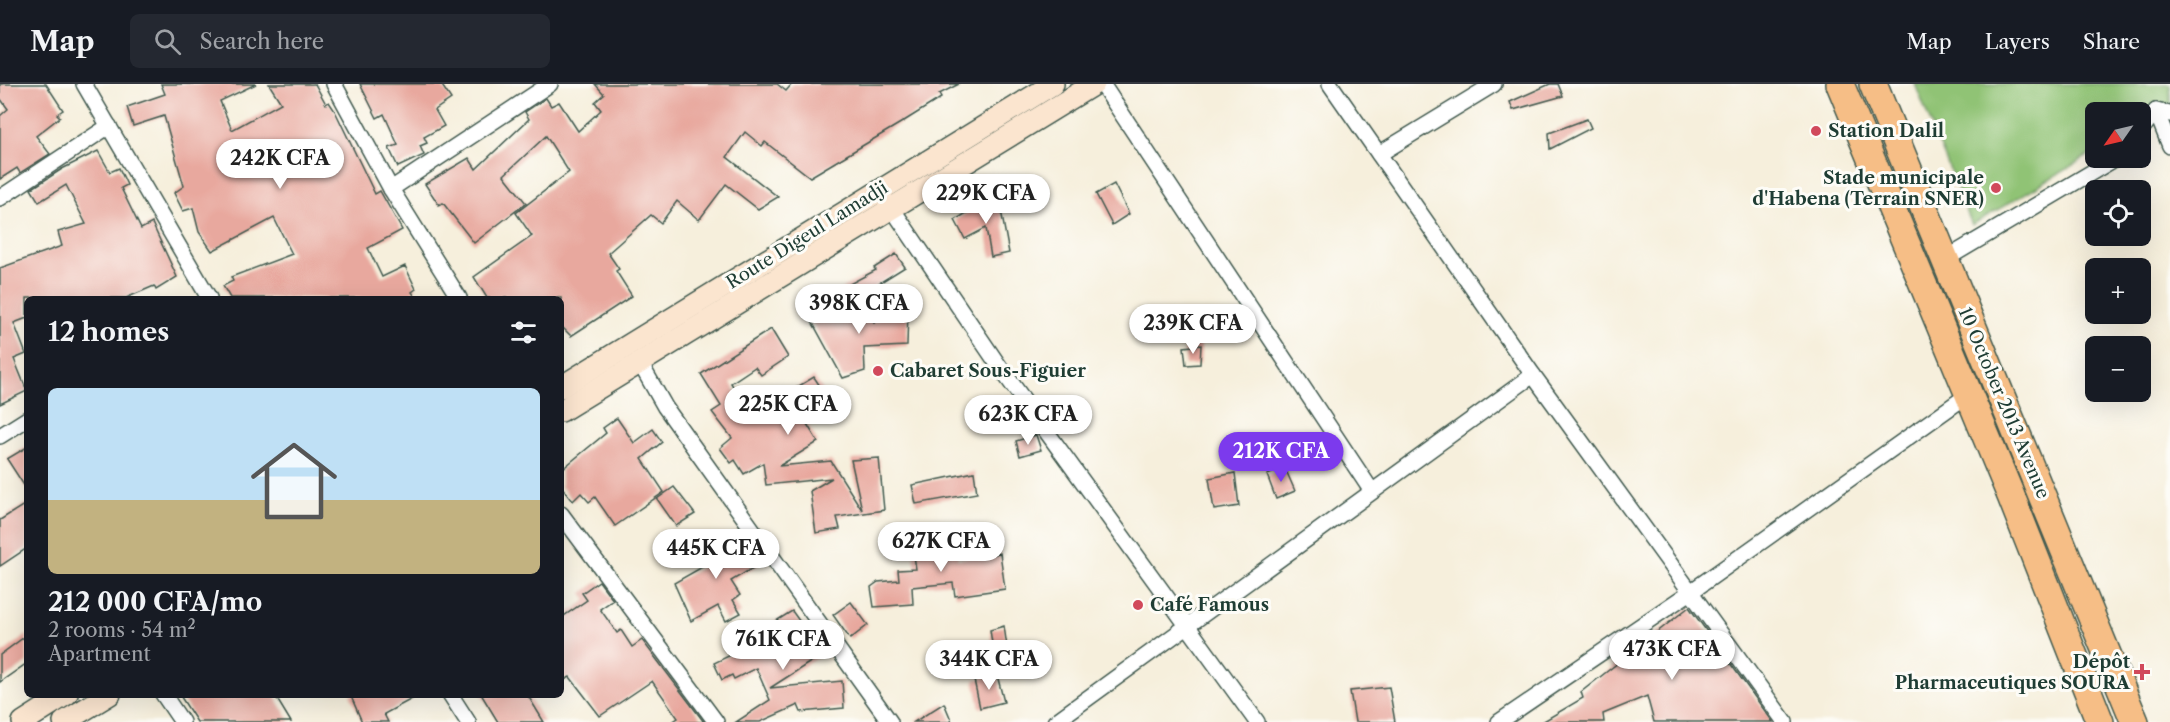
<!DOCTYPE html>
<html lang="en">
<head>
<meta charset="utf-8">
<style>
	:root { --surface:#171b24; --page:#242831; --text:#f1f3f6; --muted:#9ea1a6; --line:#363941; --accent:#7c3aed }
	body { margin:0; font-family:"Libre Caslon Text",serif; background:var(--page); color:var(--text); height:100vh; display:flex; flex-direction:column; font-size:22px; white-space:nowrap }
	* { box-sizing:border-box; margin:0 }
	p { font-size:20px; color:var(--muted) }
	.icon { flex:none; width:33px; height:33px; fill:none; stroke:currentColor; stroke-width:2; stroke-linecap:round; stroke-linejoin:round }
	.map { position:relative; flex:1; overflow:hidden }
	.details { position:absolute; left:24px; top:212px; width:540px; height:402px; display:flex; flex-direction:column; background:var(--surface); border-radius:9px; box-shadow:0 6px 24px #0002 }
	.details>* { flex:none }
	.needle { width:39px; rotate:236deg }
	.buttons { position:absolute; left:2085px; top:18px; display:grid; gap:12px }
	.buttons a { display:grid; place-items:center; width:66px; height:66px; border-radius:9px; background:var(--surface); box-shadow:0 6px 24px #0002; font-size:30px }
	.price { position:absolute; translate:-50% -51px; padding:0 14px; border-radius:21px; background:#fff; color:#222; font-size:20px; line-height:39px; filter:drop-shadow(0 2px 3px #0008) }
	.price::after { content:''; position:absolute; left:50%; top:36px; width:18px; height:14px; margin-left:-9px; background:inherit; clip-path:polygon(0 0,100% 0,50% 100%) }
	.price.active { background:var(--accent); color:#fff }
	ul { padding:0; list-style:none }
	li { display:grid; align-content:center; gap:12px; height:318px; padding:0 24px }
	li span { display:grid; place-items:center; height:186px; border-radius:9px; color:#555 }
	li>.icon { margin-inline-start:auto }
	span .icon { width:108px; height:108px; fill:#fffc; stroke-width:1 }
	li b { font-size:26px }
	h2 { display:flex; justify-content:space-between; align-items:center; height:72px; padding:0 24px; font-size:26px }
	header { display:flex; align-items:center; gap:36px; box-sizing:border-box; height:84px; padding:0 30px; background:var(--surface); border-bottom:2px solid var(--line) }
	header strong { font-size:28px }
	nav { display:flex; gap:33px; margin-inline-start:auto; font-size:21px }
	.search { width:420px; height:54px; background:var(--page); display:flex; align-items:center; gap:15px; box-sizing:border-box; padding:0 21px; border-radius:9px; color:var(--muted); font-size:22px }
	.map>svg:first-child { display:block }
</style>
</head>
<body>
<header>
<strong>Map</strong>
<div class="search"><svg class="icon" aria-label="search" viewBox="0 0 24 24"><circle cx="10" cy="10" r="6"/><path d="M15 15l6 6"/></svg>Search here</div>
<nav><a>Map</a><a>Layers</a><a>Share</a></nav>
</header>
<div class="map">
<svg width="2170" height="638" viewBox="0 0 2170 638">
	<rect width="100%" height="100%" fill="#fdfcf7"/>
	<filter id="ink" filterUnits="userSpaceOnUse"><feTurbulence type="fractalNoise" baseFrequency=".0167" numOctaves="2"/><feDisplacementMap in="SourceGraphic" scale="12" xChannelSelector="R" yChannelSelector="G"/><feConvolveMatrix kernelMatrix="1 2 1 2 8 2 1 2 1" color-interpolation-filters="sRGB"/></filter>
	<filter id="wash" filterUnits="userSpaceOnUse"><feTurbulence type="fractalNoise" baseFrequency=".008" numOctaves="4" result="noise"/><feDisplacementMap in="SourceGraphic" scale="24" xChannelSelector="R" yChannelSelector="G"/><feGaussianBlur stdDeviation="1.35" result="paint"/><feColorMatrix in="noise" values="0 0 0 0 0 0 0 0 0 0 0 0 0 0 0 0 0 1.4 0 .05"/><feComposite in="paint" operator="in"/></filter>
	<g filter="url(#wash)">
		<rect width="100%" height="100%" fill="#f6efdc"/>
		<!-- green -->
		<path fill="#90c374" stroke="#588054" stroke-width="1.5" d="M 1915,0 L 2170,0 L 2170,23 L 2141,41 L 2140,28 L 2096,28 L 2095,68 L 1972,141 Z"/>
		<g id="blocks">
			<!-- building -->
			<g fill="#e8a89e">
				<path d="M 0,0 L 46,0 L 63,26 L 57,30 L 60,33 L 36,52 L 50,70 L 20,89 L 17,84 L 0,95 L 0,32 L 8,25 L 0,14 Z"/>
				<path d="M 161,0 L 256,0 L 220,17 L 232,46 L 281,19 L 269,0 L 315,0 L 326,20 L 329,18 L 335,27 L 375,110 L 380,107 L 402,146 L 368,164 L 382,193 L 405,182 L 416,205 L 412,208 L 416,214 L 230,214 L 223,202 L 233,197 L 231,193 L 292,170 L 274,134 L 212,167 L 199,148 L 193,124 L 183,127 L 174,109 L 184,102 L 164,32 L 133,42 L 127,23 L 165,10 Z"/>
				<path d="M 360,0 L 441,0 L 451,15 L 435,26 L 444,42 L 424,53 L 427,59 L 420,62 L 424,71 L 398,83 L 389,64 L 398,61 L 384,30 L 377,34 Z"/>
				<path d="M 595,0 L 777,0 L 786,7 L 792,0 L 959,0 L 939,10 L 941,14 L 904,37 L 810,93 L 765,58 L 762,62 L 745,48 L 727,73 L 778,113 L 758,125 L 726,100 L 699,136 L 677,117 L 661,139 L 651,131 L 608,169 L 619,185 L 616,187 L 632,212 L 571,252 L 561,242 L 561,214 L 487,214 L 474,193 L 532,152 L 516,129 L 569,88 L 546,52 L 504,91 L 526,119 L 474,159 L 443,119 L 439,121 L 425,100 L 469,74 L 476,85 L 529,35 L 525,28 L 546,14 L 551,22 L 559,18 L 578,47 L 601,26 L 595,18 L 604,10 Z"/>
				<path d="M 1550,0 L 1558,0 L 1563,12 L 1513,26 L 1510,18 Z"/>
				<path d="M 1587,35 L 1591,44 L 1550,65 L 1549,49 Z"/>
				<path d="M 98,67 L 110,88 L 119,84 L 127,101 L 121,104 L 141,145 L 152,139 L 177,193 L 156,206 L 154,202 L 126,214 L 27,214 L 27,234 L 14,239 L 26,270 L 14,275 L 27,307 L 0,320 L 0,184 L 62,162 L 58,148 L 86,140 L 66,101 L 39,118 L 31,105 L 62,85 Z"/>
				<path d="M 1114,100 L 1129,130 L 1112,141 L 1096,110 Z"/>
				<path d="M 998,110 L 1009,169 L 991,173 L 986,144 L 965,155 L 955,136 Z"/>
				<path d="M 896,170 L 905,183 L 849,218 L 842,204 L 876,186 L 874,184 Z"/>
				<path d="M 833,222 L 866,223 L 874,238 L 898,224 L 908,225 L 907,262 L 864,264 L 865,287 L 843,294 L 810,234 Z"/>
				<path d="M 771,245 L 788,273 L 761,291 L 755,283 L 731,299 L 750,331 L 814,293 L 839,331 L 807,340 L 818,358 L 779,382 L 831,377 L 862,426 L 851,376 L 879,374 L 884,426 L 837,433 L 840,445 L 816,449 L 810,407 L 832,394 L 766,401 L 763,379 L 744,390 L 735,376 L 731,379 L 720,364 L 732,354 L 712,328 L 721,322 L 701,290 Z"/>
				<path d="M 1201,261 L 1200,280 L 1186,281 L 1184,263 Z"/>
				<path d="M 617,334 L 634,359 L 653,345 L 662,358 L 642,375 L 664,408 L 615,442 L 595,413 L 589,418 L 581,409 L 573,417 L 561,402 L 561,386 L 606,349 L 603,344 Z"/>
				<path d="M 1036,351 L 1041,366 L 1020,372 L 1016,357 Z"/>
				<path d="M 27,363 L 27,406 L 7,375 Z"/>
				<path d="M 1285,384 L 1295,407 L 1276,415 L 1267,391 Z"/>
				<path d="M 974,388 L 977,409 L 916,420 L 912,401 Z"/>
				<path d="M 1235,389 L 1239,422 L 1214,426 L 1209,394 Z"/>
				<path d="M 674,403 L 695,430 L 676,442 L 657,415 Z"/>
				<path d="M 27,419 L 27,464 L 0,482 L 0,436 Z"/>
				<path d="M 954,452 L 958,475 L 1000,469 L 1005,505 L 955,512 L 953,499 L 912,503 L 913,520 L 874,523 L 871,503 L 878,498 L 899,496 L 898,486 L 916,485 L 912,458 Z"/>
				<path d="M 717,453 L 726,465 L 742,456 L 758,481 L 731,497 L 740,511 L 733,516 L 741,529 L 726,537 L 718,522 L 691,537 L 674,499 L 706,481 L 697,467 Z"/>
				<path d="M 599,497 L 613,516 L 600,525 L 617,549 L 621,546 L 632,563 L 642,556 L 704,638 L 672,638 L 678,634 L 652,597 L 600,632 L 570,593 L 561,598 L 561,534 L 587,516 L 582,509 Z"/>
				<path d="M 851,518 L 868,541 L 850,555 L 833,531 Z"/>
				<path d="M 1689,523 L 1773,638 L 1654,638 L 1647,612 L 1603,630 L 1604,638 L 1542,638 L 1583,614 L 1581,608 Z"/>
				<path d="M 792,527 L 823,570 L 770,604 L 842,597 L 844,624 L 801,628 L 798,621 L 760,638 L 736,638 L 770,616 L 756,584 L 734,595 L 732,591 L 722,596 L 714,579 L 772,551 L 768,542 Z"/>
				<path d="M 1004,542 L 1008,570 L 994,572 L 990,546 Z"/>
				<path d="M 27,551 L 27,579 L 0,598 L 0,571 Z"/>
				<path d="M 997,591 L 1004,618 L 980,624 L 974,596 Z"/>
				<path d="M 1389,603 L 1395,638 L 1355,638 L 1350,607 Z"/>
				<path d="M 179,610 L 274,610 L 291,638 L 197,638 Z"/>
				<path d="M 350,610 L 421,610 L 384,630 L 388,638 L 362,638 Z"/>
				<path d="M 481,610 L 527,610 L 544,638 L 498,638 Z"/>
				<path d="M 944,619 L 952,638 L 914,638 Z"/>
			</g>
		</g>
	</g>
	<g filter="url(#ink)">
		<use href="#blocks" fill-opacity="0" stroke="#3f584d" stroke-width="1.5"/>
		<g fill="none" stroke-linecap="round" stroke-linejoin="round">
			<!-- street casing -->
			<g stroke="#3f584d" stroke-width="18">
				<g id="street">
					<path d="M 84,0 L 209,214"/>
					<path d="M 334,0 L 391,105 L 459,214"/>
					<path d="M 1102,0 L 1371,406"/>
					<path d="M 1330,0 L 1533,291 L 1785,638"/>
					<path d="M 2156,27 L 2170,62"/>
					<path d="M 2140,47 L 2156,27 L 2170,30"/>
					<path d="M 1379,70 L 1494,0"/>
					<path d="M 391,105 L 550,0"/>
					<path d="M 0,114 L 109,42"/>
					<path d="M 887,117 L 999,282 L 1257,638"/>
					<path d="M 1944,176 L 2116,74"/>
					<path d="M 640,279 L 665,323 L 890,638"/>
					<path d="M 0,352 L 27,335"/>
					<path d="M 561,430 L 716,638"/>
					<path d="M 163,610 L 182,638"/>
					<path d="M 450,610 L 468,638"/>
					<path d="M 1055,638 L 1533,291"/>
					<path d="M 1499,638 L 1692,507 L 1969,310"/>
				</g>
			</g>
			<!-- secondary casing -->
			<g stroke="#3f584d" stroke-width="24">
				<g id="secondary">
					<path d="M 561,303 L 1053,0"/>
					<path d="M 561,327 L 1094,0"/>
					<path d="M 23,638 L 67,610"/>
					<path d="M 64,638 L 110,610"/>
				</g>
			</g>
			<!-- highway casing -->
			<g stroke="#3f584d" stroke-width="30">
				<g id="highway">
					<path d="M 1840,0 L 2011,412 L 2100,638"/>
					<path d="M 1873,0 L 2135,638"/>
				</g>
			</g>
			<!-- street -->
			<use href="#street" stroke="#fff" stroke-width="15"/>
			<!-- secondary -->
			<use href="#secondary" stroke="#fbe5cf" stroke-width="21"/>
			<!-- highway -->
			<use href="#highway" stroke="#f6be86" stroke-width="27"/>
		</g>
	</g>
	<!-- markers -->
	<g fill="#d1495b" stroke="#fdfcf7" stroke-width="2">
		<circle cx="1816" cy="47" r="6"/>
		<circle cx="1996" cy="104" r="6"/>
		<circle cx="878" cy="287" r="6"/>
		<circle cx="1138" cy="521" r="6"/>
		<path d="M2139 579h6v6h6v6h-6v6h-6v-6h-6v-6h6z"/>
	</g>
	<g text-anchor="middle" stroke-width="6" stroke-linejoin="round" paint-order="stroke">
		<!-- poi labels -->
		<g font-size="18" font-weight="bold" fill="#1f3d34" stroke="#fdfcf7" text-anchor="start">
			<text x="1828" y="53">Station Dalil</text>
			<text x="1984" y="100" text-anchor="end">Stade municipale<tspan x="1984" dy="21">d'Habena (Terrain SNER)</tspan></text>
			<text x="890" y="293">Cabaret Sous-Figuier</text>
			<text x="1150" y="527">Café Famous</text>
			<text x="2130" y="584" text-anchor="end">Dépôt<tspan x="2130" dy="21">Pharmaceutiques SOURA</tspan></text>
		</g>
		<!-- street labels -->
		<g font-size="18" fill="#1f3d34" stroke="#fdfcf7">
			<text transform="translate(807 151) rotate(-32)" y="6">Route Digeul Lamadji</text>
			<text transform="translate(2004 319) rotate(67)" y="6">10 October 2013 Avenue</text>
		</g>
	</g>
</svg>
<div class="buttons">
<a><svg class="needle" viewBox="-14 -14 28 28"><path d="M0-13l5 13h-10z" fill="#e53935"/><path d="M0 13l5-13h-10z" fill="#9ea1a6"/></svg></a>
<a><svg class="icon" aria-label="locate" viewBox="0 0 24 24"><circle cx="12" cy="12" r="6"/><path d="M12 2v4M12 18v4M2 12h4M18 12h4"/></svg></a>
<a>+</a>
<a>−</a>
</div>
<b class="price" style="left:280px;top:106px">242K CFA</b>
<b class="price" style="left:986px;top:141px">229K CFA</b>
<b class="price" style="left:859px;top:251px">398K CFA</b>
<b class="price" style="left:1193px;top:271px">239K CFA</b>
<b class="price" style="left:788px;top:352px">225K CFA</b>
<b class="price" style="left:1028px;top:362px">623K CFA</b>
<b class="price active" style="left:1281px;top:399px">212K CFA</b>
<b class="price" style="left:941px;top:489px">627K CFA</b>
<b class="price" style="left:716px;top:496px">445K CFA</b>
<b class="price" style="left:783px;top:587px">761K CFA</b>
<b class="price" style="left:1672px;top:597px">473K CFA</b>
<b class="price" style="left:989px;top:607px">344K CFA</b>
<section class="details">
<h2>12 homes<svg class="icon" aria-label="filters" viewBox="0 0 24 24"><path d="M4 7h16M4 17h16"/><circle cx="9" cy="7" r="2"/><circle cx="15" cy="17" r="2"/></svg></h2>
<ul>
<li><span style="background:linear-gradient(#bfe0f5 60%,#c2b280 0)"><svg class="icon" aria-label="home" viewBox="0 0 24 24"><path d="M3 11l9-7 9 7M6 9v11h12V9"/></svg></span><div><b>212 000 CFA/mo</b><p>2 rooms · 54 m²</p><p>Apartment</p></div></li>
</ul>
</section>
</div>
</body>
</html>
